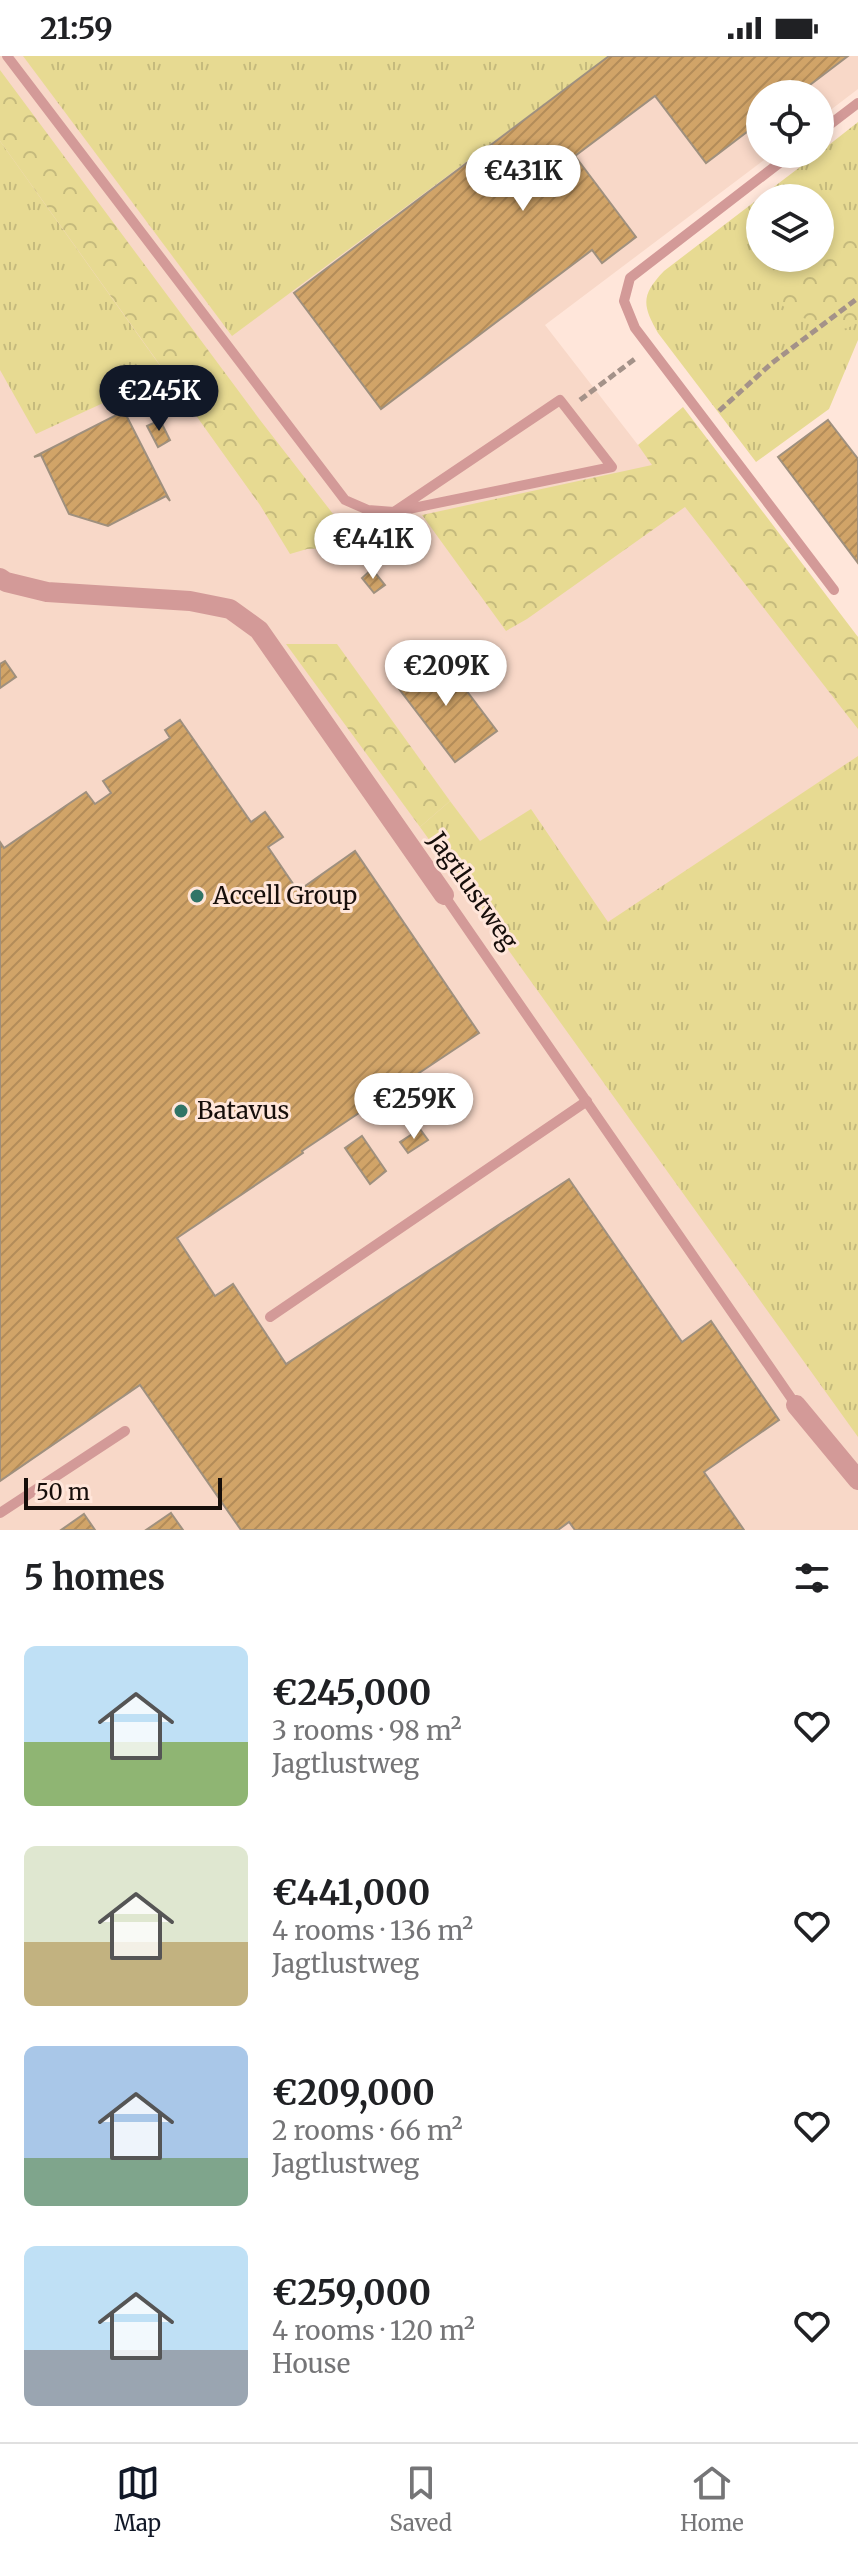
<!DOCTYPE html>
<html lang="en">
<head>
<meta charset="utf-8">
<style>
	:root { --surface:#fff; --page:#f6f6f6; --text:#202124; --muted:#757577; --line:#e0e0e0; --accent:#111827 }
	body { margin:0; font-family:Merriweather,serif; background:var(--page); color:var(--text); height:100vh; display:flex; flex-direction:column; font-size:30px; white-space:nowrap }
	* { box-sizing:border-box; margin:0 }
	p { font-size:26px; color:var(--muted) }
	.icon { flex:none; width:44px; height:44px; fill:none; stroke:currentColor; stroke-width:2; stroke-linecap:round; stroke-linejoin:round }
	.map { position:relative; height:1474px; overflow:hidden }
	.sheet { display:flex; flex-direction:column; background:var(--surface); flex:1 }
	.sheet>* { flex:none }
	.controls { position:absolute; left:746px; top:24px; display:grid; gap:16px }
	.controls a { display:grid; place-items:center; width:88px; height:88px; border-radius:50%; background:var(--surface); box-shadow:0 4px 12px #0003; font-size:40px }
	.scale { position:absolute; left:24px; bottom:20px; width:198px; box-sizing:border-box; padding-left:8px; border:4px solid #160e0a; border-top:0; font-size:22px; line-height:28px; white-space:nowrap; color:#160e0a; -webkit-text-stroke:6px #ffe6da; paint-order:stroke }
	.price { position:absolute; translate:-50% -68px; padding:0 18px; border-radius:28px; background:#fff; color:#222; font-size:26px; line-height:52px; filter:drop-shadow(0 2px 4px #0008) }
	.price::after { content:''; position:absolute; left:50%; top:48px; width:24px; height:18px; margin-left:-12px; background:inherit; clip-path:polygon(0 0,100% 0,50% 100%) }
	.price.on { background:var(--accent); color:#fff }
	ul { padding:0; list-style:none }
	li { display:flex; align-items:center; gap:24px; height:200px; padding:0 24px }
	li span { display:grid; place-items:center; flex:none; width:224px; height:160px; border-radius:12px; color:#555 }
	li>.icon { margin-inline-start:auto }
	span .icon { width:96px; height:96px; fill:#fffc; stroke-width:1 }
	li b { font-size:34px }
	h2 { display:flex; justify-content:space-between; align-items:center; height:96px; padding:0 24px; font-size:34px }
	.status { display:flex; justify-content:space-between; align-items:center; height:56px; padding:0 40px; background:var(--surface); direction:ltr }
	.status svg { height:22px; fill:currentColor }
	.dock { display:flex; justify-content:space-around; align-items:center; height:112px; border-top:2px solid var(--line); background:var(--surface); font-size:22px; color:var(--muted) }
	.dock a { display:grid; justify-items:center; gap:4px }
	.dock .on { color:var(--accent) }
	.map>svg:first-child { display:block }
</style>
</head>
<body>
<div class="status"><b>21:59</b><svg viewBox="0 0 49 12"><path d="M0 12V9h3v3zM5 12V6h3v6zM10 12V3h3v9zM15 12V0h3v12zM26 1h20v11H26zM47 4h2v5h-2z"/></svg></div>
<div class="map">
<svg width="858" height="1474" viewBox="0 0 858 1474">
	<defs>
		<pattern id="grass-tufts" width="24" height="20" patternUnits="userSpaceOnUse" patternTransform="scale(2)"><rect width="24" height="20" fill="#e7da92"/><path d="M3 7l-1-3M5 7V3M7 7l1-3M15 17l-1-3M17 17v-4M19 17l1-3" fill="none" stroke="#c5ba7d"/></pattern>
		<pattern id="forest-crowns" width="20" height="18" patternUnits="userSpaceOnUse" patternTransform="scale(2)"><rect width="20" height="18" fill="#e7da92"/><path d="M2 6a3 3 0 1 1 6 0M12 15a3 3 0 1 1 6 0" fill="none" stroke="#c5ba7d"/></pattern>
		<pattern id="building-hatch" width="6" height="6" patternUnits="userSpaceOnUse" patternTransform="scale(2)"><rect width="6" height="6" fill="#d1a468"/><path d="M-1 1l2-2M0 6l6-6M5 7l2-2" fill="none" stroke="#b38c59"/></pattern>
	</defs>
	<rect width="100%" height="100%" fill="#ffe6da"/>
	<!-- built -->
	<path fill="#f8d8c8" d="M 0,0 L 858,0 L 858,33 L 820,62 L 820,38 L 760,38 L 760,98 L 772,98 L 545,269 L 638,389 L 858,662 L 858,1474 L 0,1474 Z"/>
	<!-- grass -->
	<g fill="url(#grass-tufts)" fill-rule="evenodd">
		<path d="M 23,0 L 609,0 L 232,280 Z"/>
		<path d="M 858,66 L 858,284 L 829,353 L 756,406 L 658,277 C 642,249 641,239 664,215 L 817,98 L 820,98 L 820,96 ZM 760,142 L 820,142 L 820,202 L 760,202 Z"/>
		<path d="M 0,85 L 166,318 L 36,378 L 0,314 Z"/>
		<path d="M 858,700 L 858,1381 L 420,771 L 450,745 L 480,785 L 531,753 L 608,866 Z"/>
	</g>
	<!-- forest -->
	<g fill="url(#forest-crowns)">
		<path d="M 0,14 L 260,364 L 358,490 L 307,493 L 290,498 L 260,449 L 0,85 Z"/>
		<path d="M 858,169 L 858,266 C 832,286 805,261 781,249 L 782,231 L 850,179 Z"/>
		<path d="M 683,351 L 858,581 L 858,673 L 685,451 L 527,563 L 506,575 L 422,459 L 652,409 L 638,389 Z"/>
		<path d="M 286,588 L 337,588 L 450,745 L 420,771 Z"/>
	</g>
	<!-- building -->
	<g fill="url(#building-hatch)" stroke="#9f907e" stroke-width="2">
		<path d="M 609,0 L 848,0 L 798,38 L 760,38 L 760,66 L 706,107 L 655,40 L 575,100 L 636,181 L 602,207 L 592,194 L 381,353 L 294,237 Z"/>
		<path d="M 124,355 L 170,445 L 166,440 L 108,470 L 69,458 L 41,399 L 34,401 Z"/>
		<path d="M 160,364 L 170,384 L 158,391 L 147,370 Z"/>
		<path d="M 828,364 L 858,403 L 858,507 L 778,401 Z"/>
		<path d="M 372,513 L 385,529 L 374,537 L 362,522 Z"/>
		<path d="M 438,597 L 497,675 L 455,706 L 396,629 Z"/>
		<path d="M 5,605 L 16,621 L 0,632 L 0,608 Z"/>
		<path d="M 180,664 L 251,766 L 265,756 L 283,781 L 268,791 L 298,835 L 355,795 L 479,977 L 302,1095 L 303,1097 L 177,1182 L 215,1240 L 233,1228 L 286,1308 L 569,1123 L 682,1286 L 711,1265 L 779,1364 L 704,1416 L 744,1474 L 575,1474 L 569,1466 L 558,1474 L 241,1474 L 140,1329 L 0,1425 L 0,786 L 4,792 L 86,736 L 95,748 L 111,737 L 103,725 L 170,682 L 165,674 Z"/>
		<path d="M 420,1073 L 428,1084 L 408,1097 L 400,1086 Z"/>
		<path d="M 362,1080 L 386,1115 L 370,1128 L 345,1092 Z"/>
		<path d="M 171,1457 L 183,1474 L 146,1474 Z"/>
		<path d="M 84,1458 L 95,1474 L 61,1474 Z"/>
	</g>
	<g fill="none" stroke-linecap="round" stroke-linejoin="round">
		<!-- path -->
		<g stroke="#a49289" stroke-width="5" stroke-dasharray="8 4" stroke-linecap="butt">
			<path d="M 580,344 L 636,302"/>
			<path d="M 719,355 L 772,307 L 858,242"/>
		</g>
		<!-- lane -->
		<g stroke="#d39a98" stroke-width="10">
			<path d="M 7,0 L 345,444 L 368,454 L 394,456 L 612,411 L 560,344 L 394,456"/>
			<path d="M 820,76 L 858,47"/>
			<path d="M 791,98 L 630,222 L 624,245 L 635,272 L 834,534"/>
			<path d="M 444,839 L 796,1349"/>
			<path d="M 270,1261 L 587,1045"/>
			<path d="M 0,1457 L 125,1375"/>
		</g>
		<!-- street -->
		<g stroke="#d39a98" stroke-width="20">
			<path d="M 0,522 L 6,526 L 47,536 L 190,545 L 230,553 L 259,574 L 444,839"/>
			<path d="M 796,1349 L 858,1424"/>
		</g>
	</g>
	<!-- markers -->
	<g fill="#317466" stroke="#ffe6da" stroke-width="3">
		<circle cx="197" cy="840" r="8"/>
		<circle cx="181" cy="1055" r="8"/>
	</g>
	<g text-anchor="middle" stroke-width="6" stroke-linejoin="round" paint-order="stroke">
		<!-- street labels -->
		<g font-size="24" fill="#160e0a" stroke="#ffe6da">
			<text transform="translate(473 835) rotate(55)" y="8">Jagtlustweg</text>
		</g>
		<!-- poi labels -->
		<g font-size="24" fill="#160e0a" stroke="#ffe6da" text-anchor="start">
			<text x="213" y="848">Accell Group</text>
			<text x="197" y="1063">Batavus</text>
		</g>
	</g>
</svg>
<div class="controls">
<a><svg class="icon" aria-label="locate" viewBox="0 0 24 24"><circle cx="12" cy="12" r="6"/><path d="M12 2v4M12 18v4M2 12h4M18 12h4"/></svg></a>
<a><svg class="icon" aria-label="layers" viewBox="0 0 24 24"><path d="M12 4l9 5-9 5-9-5zM3 14l9 5 9-5"/></svg></a>
</div>
<div class="scale">50 m</div>
<b class="price" style="left:523px;top:157px">€431K</b>
<b class="price on" style="left:159px;top:377px">€245K</b>
<b class="price" style="left:373px;top:525px">€441K</b>
<b class="price" style="left:446px;top:652px">€209K</b>
<b class="price" style="left:414px;top:1085px">€259K</b>
</div>
<section class="sheet">
<h2>5 homes<svg class="icon" aria-label="filters" viewBox="0 0 24 24"><path d="M4 7h16M4 17h16"/><circle cx="9" cy="7" r="2"/><circle cx="15" cy="17" r="2"/></svg></h2>
<ul>
<li><span style="background:linear-gradient(#bfe0f5 60%,#8fb573 0)"><svg class="icon" aria-label="home" viewBox="0 0 24 24"><path d="M3 11l9-7 9 7M6 9v11h12V9"/></svg></span><div><b>€245,000</b><p>3 rooms · 98 m²</p><p>Jagtlustweg</p></div><svg class="icon" aria-label="heart" viewBox="0 0 24 24"><path d="M12 20l-8-8c-3-5 5-10 8-4 3-6 11-1 8 4z"/></svg></li>
<li><span style="background:linear-gradient(#dfe7d0 60%,#c2b280 0)"><svg class="icon" aria-label="home" viewBox="0 0 24 24"><path d="M3 11l9-7 9 7M6 9v11h12V9"/></svg></span><div><b>€441,000</b><p>4 rooms · 136 m²</p><p>Jagtlustweg</p></div><svg class="icon" aria-label="heart" viewBox="0 0 24 24"><path d="M12 20l-8-8c-3-5 5-10 8-4 3-6 11-1 8 4z"/></svg></li>
<li><span style="background:linear-gradient(#a9c7e8 70%,#7fa58c 0)"><svg class="icon" aria-label="home" viewBox="0 0 24 24"><path d="M3 11l9-7 9 7M6 9v11h12V9"/></svg></span><div><b>€209,000</b><p>2 rooms · 66 m²</p><p>Jagtlustweg</p></div><svg class="icon" aria-label="heart" viewBox="0 0 24 24"><path d="M12 20l-8-8c-3-5 5-10 8-4 3-6 11-1 8 4z"/></svg></li>
<li><span style="background:linear-gradient(#bfe0f5 65%,#9aa5b1 0)"><svg class="icon" aria-label="home" viewBox="0 0 24 24"><path d="M3 11l9-7 9 7M6 9v11h12V9"/></svg></span><div><b>€259,000</b><p>4 rooms · 120 m²</p><p>House</p></div><svg class="icon" aria-label="heart" viewBox="0 0 24 24"><path d="M12 20l-8-8c-3-5 5-10 8-4 3-6 11-1 8 4z"/></svg></li>
</ul>
</section>
<nav class="dock">
<a class="on"><svg class="icon" aria-label="map" viewBox="0 0 24 24"><path d="M3 6l6-2 6 2 6-2v14l-6 2-6-2-6 2zM9 4v14M15 6v14"/></svg>Map</a>
<a><svg class="icon" aria-label="saved" viewBox="0 0 24 24"><path d="M7 4h10v16l-5-4-5 4z"/></svg>Saved</a>
<a><svg class="icon" aria-label="home" viewBox="0 0 24 24"><path d="M3 11l9-7 9 7M6 9v11h12V9"/></svg>Home</a>
</nav>
</body>
</html>
